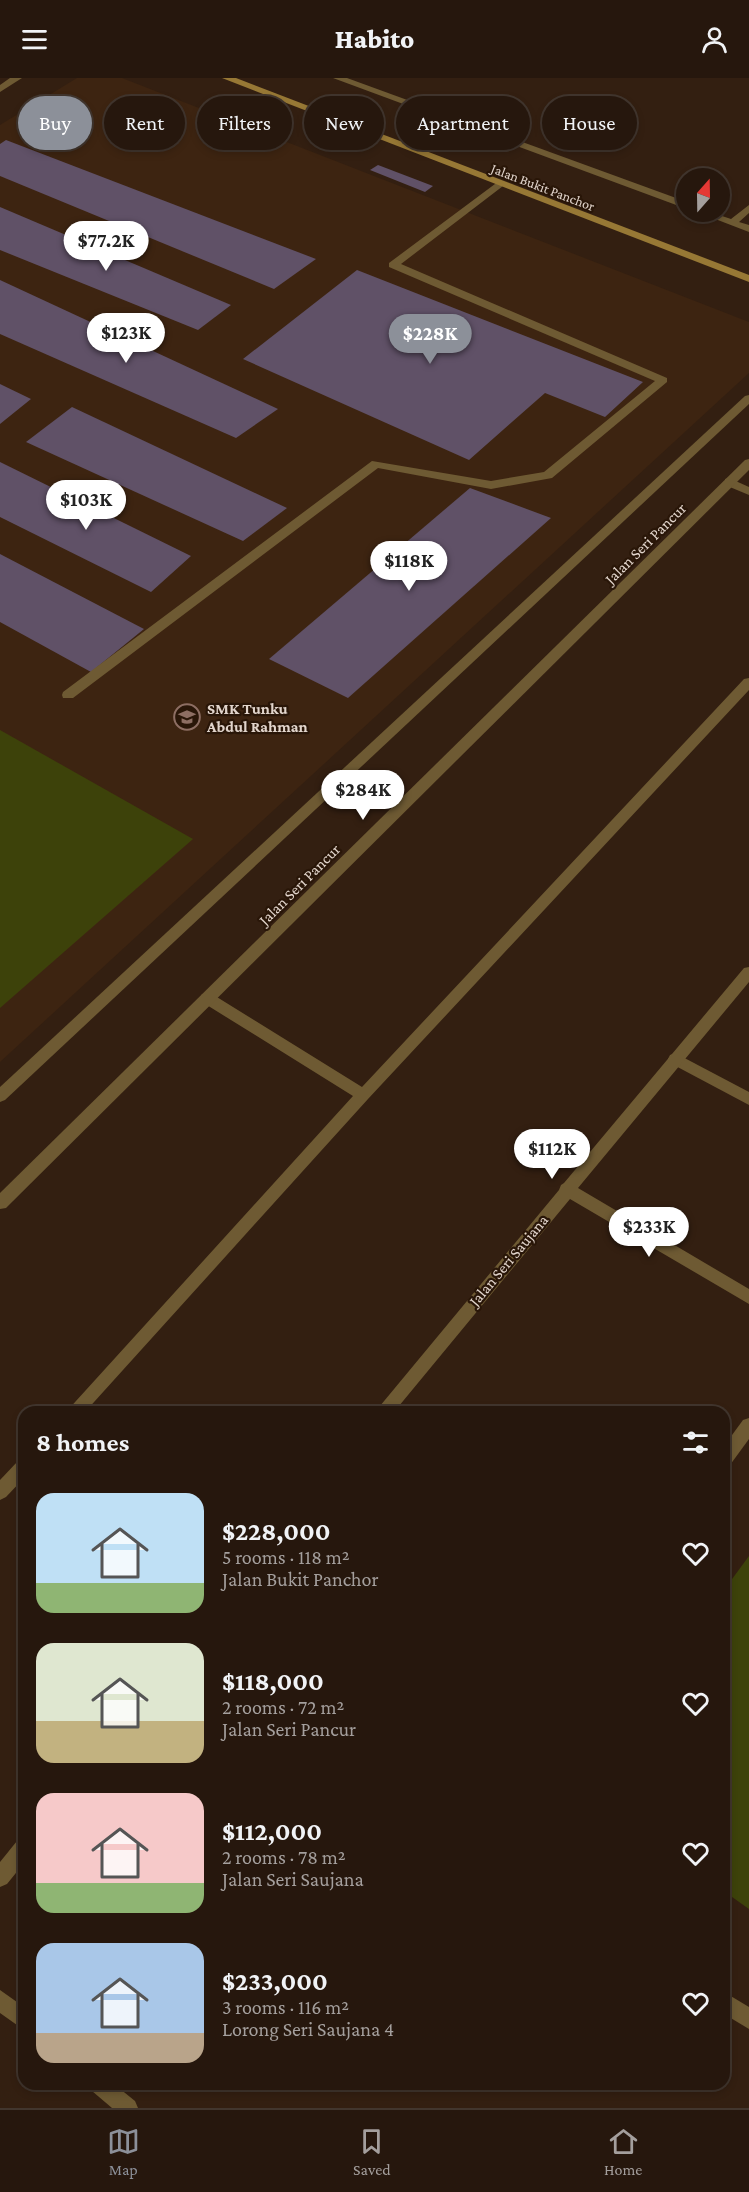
<!DOCTYPE html>
<html lang="en">
<head>
<meta charset="utf-8">
<style>
	:root { --surface:#26170d; --page:#2e2016; --text:#f1f3f6; --muted:#a49f9d; --line:#42362e; --accent:#8c9099 }
	body { margin:0; font-family:"Crimson Pro",serif; background:var(--page); color:var(--text); height:100vh; display:flex; flex-direction:column; font-size:22px; white-space:nowrap }
	* { box-sizing:border-box; margin:0 }
	p { font-size:20px; color:var(--muted) }
	.icon { flex:none; width:33px; height:33px; fill:none; stroke:currentColor; stroke-width:2; stroke-linecap:round; stroke-linejoin:round }
	.map { position:relative; flex:1; overflow:hidden }
	.drawer { position:absolute; left:18px; top:1328px; width:712px; height:684px; display:flex; flex-direction:column; background:var(--surface); border-radius:18px; box-shadow:0 3px 9px #0003,0 0 0 2px var(--line) }
	.drawer>* { flex:none }
	.top-card { position:absolute; left:18px; top:18px; width:714px; height:54px; display:flex; gap:12px }
	.needle { width:39px; rotate:20deg }
	.buttons { position:absolute; left:676px; top:90px; display:grid; gap:12px }
	.buttons a { display:grid; place-items:center; width:54px; height:54px; border-radius:50%; background:var(--surface); box-shadow:0 3px 9px #0003,0 0 0 2px var(--line); font-size:30px }
	.price { position:absolute; translate:-50% -51px; padding:0 14px; border-radius:21px; background:#fff; color:#222; font-size:20px; line-height:39px; filter:drop-shadow(0 2px 3px #0008) }
	.price::after { content:''; position:absolute; left:50%; top:36px; width:18px; height:14px; margin-left:-9px; background:inherit; clip-path:polygon(0 0,100% 0,50% 100%) }
	.price.active { background:var(--accent); color:#fff }
	ul { padding:0; list-style:none }
	li { display:flex; align-items:center; gap:18px; height:150px; padding:0 18px }
	li span { display:grid; place-items:center; flex:none; width:168px; height:120px; border-radius:18px; color:#555 }
	li>.icon { margin-inline-start:auto }
	span .icon { width:72px; height:72px; fill:#fffc; stroke-width:1 }
	li b { font-size:26px }
	h2 { display:flex; justify-content:space-between; align-items:center; height:72px; padding:0 18px; font-size:26px }
	.pill { padding:0 21px; border-radius:27px; background:var(--surface); box-shadow:0 3px 9px #0003,0 0 0 2px var(--line); font-size:21px; line-height:54px }
	.pill.active { background:var(--accent); color:#fff }
	header { display:flex; justify-content:space-between; align-items:center; height:78px; padding:0 18px; background:var(--surface); font-size:27px; font-weight:800 }
	.tab-bar { display:flex; justify-content:space-around; align-items:center; height:84px; border-top:2px solid var(--line); background:var(--surface); font-size:16px; color:var(--muted) }
	.tab-bar a { display:grid; justify-items:center; gap:3px }
	.tab-bar .active { color:var(--accent) }
	.map>svg:first-child { display:block }
</style>
</head>
<body>
<header><svg class="icon" aria-label="menu" viewBox="0 0 24 24"><path d="M4 6h16M4 12h16M4 18h16"/></svg>Habito<svg class="icon" aria-label="person" viewBox="0 0 24 24"><circle cx="12" cy="8" r="4"/><path d="M4 21q1-7 8-7t8 7"/></svg></header>
<div class="map">
<svg width="749" height="2030" viewBox="0 0 749 2030">
	<rect width="100%" height="100%" fill="#331f11"/>
	<!-- built -->
	<path fill="#3d2411" d="M 77,0 L 122,0 L 749,244 L 749,295 L 0,984 L 0,47 Z"/>
	<!-- green -->
	<g fill="#3d420a">
		<path d="M 0,652 L 193,761 L 0,930 Z"/>
		<path d="M 749,1478 L 749,1831 L 725,1814 L 724,1512 Z"/>
	</g>
	<!-- building -->
	<g fill="#605167">
		<path d="M 6,62 L 316,181 L 274,211 L 0,98 L 0,66 Z"/>
		<path d="M 378,87 L 433,108 L 425,114 L 370,92 Z"/>
		<path d="M 0,129 L 231,227 L 198,252 L 0,172 Z"/>
		<path d="M 357,192 L 643,304 L 605,339 L 545,315 L 469,382 L 243,281 Z"/>
		<path d="M 0,202 L 278,331 L 236,360 L 0,256 Z"/>
		<path d="M 0,306 L 31,321 L 0,346 Z"/>
		<path d="M 72,329 L 287,430 L 243,463 L 26,364 Z"/>
		<path d="M 0,384 L 191,478 L 151,514 L 0,439 Z"/>
		<path d="M 470,410 L 551,440 L 348,620 L 269,581 Z"/>
		<path d="M 0,476 L 144,551 L 91,594 L 0,544 Z"/>
	</g>
	<g fill="none" stroke-linecap="round" stroke-linejoin="round">
		<!-- lane -->
		<g fill="#6e5a33" fill-rule="evenodd">
			<path d="M 499,103 L 504,106 L 503,108 L 401,186 L 667,300 L 667,304 L 552,400 L 491,411 L 378,390 L 73,620 L 63,620 L 62,617 L 63,614 L 372,383 L 491,403 L 544,394 L 655,303 L 389,189 L 389,185 Z"/>
			<path d="M 749,317 L 749,326 L 5,1022 L 0,1024 L 0,1009 L 745,318 Z"/>
			<path d="M 729,400 L 749,409 L 749,417 L 725,407 L 725,401 Z"/>
			<path d="M 749,600 L 749,612 L 368,1021 L 85,1334 L 66,1334 L 353,1018 L 202,924 L 200,920 L 202,916 L 212,916 L 362,1009 L 744,601 Z"/>
			<path d="M 675,975 L 749,1014 L 749,1027 L 670,985 L 668,981 L 670,977 Z"/>
			<path d="M 749,1340 L 749,1361 L 730,1387 L 724,1389 L 724,1368 L 743,1342 Z"/>
			<path d="M 24,1380 L 24,1400 L 6,1419 L 0,1422 L 0,1402 L 18,1383 Z"/>
		</g>
		<!-- street -->
		<g fill="#6e5a33" fill-rule="evenodd">
			<path d="M 10,0 L 22,0 L 0,14 L 0,7 Z"/>
			<path d="M 333,0 L 347,0 L 687,124 L 687,131 Z"/>
			<path d="M 749,127 L 749,135 L 739,144 L 749,147 L 749,154 L 697,134 L 710,134 L 731,141 Z"/>
			<path d="M 749,381 L 749,392 L 6,1130 L 0,1131 L 0,1115 L 745,382 Z"/>
			<path d="M 749,889 L 749,904 L 578,1110 L 749,1211 L 749,1226 L 570,1121 L 394,1334 L 375,1334 L 559,1112 L 561,1107 L 564,1105 L 744,890 Z"/>
			<path d="M 24,1760 L 24,1785 L 7,1806 L 0,1809 L 0,1784 L 17,1763 Z"/>
			<path d="M 0,1912 L 24,1929 L 24,1952 L 0,1935 Z"/>
			<path d="M 724,1914 L 749,1929 L 749,1951 L 724,1936 Z"/>
			<path d="M 89,2006 L 114,2006 L 135,2023 L 138,2030 L 112,2030 L 92,2013 Z"/>
		</g>
		<!-- secondary -->
		<path fill="#977835" fill-rule="evenodd" d="M 222,0 L 236,0 L 749,197 L 749,204 Z"/>
	</g>
	<!-- icons -->
	<defs>
		<g id="school-ring" transform="scale(1.35)"><circle r="9.5" fill="#291608" stroke="#8d6e63" stroke-width="1.5"/><path d="M0-5L7-2L0 1L-7-2ZM-4 1L0 2.5L4 1V4Q0 6-4 4Z" fill="#8d6e63"/></g>
	</defs>
	<g fill-rule="evenodd">
		<use href="#school-ring" x="187" y="639"/>
	</g>
	<g text-anchor="middle" stroke-width="4.5" stroke-linejoin="round" paint-order="stroke">
		<!-- far-street labels -->
		<g font-size="14" fill="#e2d5cc" stroke="#291608">
			<text transform="translate(543 109) rotate(21)" y="5">Jalan Bukit Panchor</text>
		</g>
		<!-- street labels -->
		<g font-size="16" fill="#e2d5cc" stroke="#291608">
			<text transform="translate(645 465) rotate(-45)" y="6">Jalan Seri Pancur</text>
			<text transform="translate(299 806) rotate(-45)" y="6">Jalan Seri Pancur</text>
			<text transform="translate(508 1182) rotate(-50)" y="6">Jalan Seri Saujana</text>
		</g>
		<!-- poi labels -->
		<g font-size="16" font-weight="bold" fill="#e2d5cc" stroke="#291608" text-anchor="start">
			<text x="207" y="636">SMK Tunku<tspan x="207" dy="18">Abdul Rahman</tspan></text>
		</g>
	</g>
</svg>
<div class="buttons">
<a><svg class="needle" viewBox="-14 -14 28 28"><path d="M0-13l5 13h-10z" fill="#e53935"/><path d="M0 13l5-13h-10z" fill="#a49f9d"/></svg></a>
</div>
<b class="price" style="left:106px;top:194px">$77.2K</b>
<b class="price" style="left:126px;top:286px">$123K</b>
<b class="price active" style="left:430px;top:287px">$228K</b>
<b class="price" style="left:86px;top:453px">$103K</b>
<b class="price" style="left:409px;top:514px">$118K</b>
<b class="price" style="left:363px;top:743px">$284K</b>
<b class="price" style="left:552px;top:1102px">$112K</b>
<b class="price" style="left:649px;top:1180px">$233K</b>
<div class="top-card">
<a class="pill active">Buy</a>
<a class="pill">Rent</a>
<a class="pill">Filters</a>
<a class="pill">New</a>
<a class="pill">Apartment</a>
<a class="pill">House</a>
</div>
<section class="drawer">
<h2>8 homes<svg class="icon" aria-label="filters" viewBox="0 0 24 24"><path d="M4 7h16M4 17h16"/><circle cx="9" cy="7" r="2"/><circle cx="15" cy="17" r="2"/></svg></h2>
<ul>
<li><span style="background:linear-gradient(#bfe0f5 75%,#8fb573 0)"><svg class="icon" aria-label="home" viewBox="0 0 24 24"><path d="M3 11l9-7 9 7M6 9v11h12V9"/></svg></span><div><b>$228,000</b><p>5 rooms · 118 m²</p><p>Jalan Bukit Panchor</p></div><svg class="icon" aria-label="heart" viewBox="0 0 24 24"><path d="M12 20l-8-8c-3-5 5-10 8-4 3-6 11-1 8 4z"/></svg></li>
<li><span style="background:linear-gradient(#dfe7d0 65%,#c2b280 0)"><svg class="icon" aria-label="home" viewBox="0 0 24 24"><path d="M3 11l9-7 9 7M6 9v11h12V9"/></svg></span><div><b>$118,000</b><p>2 rooms · 72 m²</p><p>Jalan Seri Pancur</p></div><svg class="icon" aria-label="heart" viewBox="0 0 24 24"><path d="M12 20l-8-8c-3-5 5-10 8-4 3-6 11-1 8 4z"/></svg></li>
<li><span style="background:linear-gradient(#f6c9c9 75%,#8fb573 0)"><svg class="icon" aria-label="home" viewBox="0 0 24 24"><path d="M3 11l9-7 9 7M6 9v11h12V9"/></svg></span><div><b>$112,000</b><p>2 rooms · 78 m²</p><p>Jalan Seri Saujana</p></div><svg class="icon" aria-label="heart" viewBox="0 0 24 24"><path d="M12 20l-8-8c-3-5 5-10 8-4 3-6 11-1 8 4z"/></svg></li>
<li><span style="background:linear-gradient(#a9c7e8 75%,#b9a48a 0)"><svg class="icon" aria-label="home" viewBox="0 0 24 24"><path d="M3 11l9-7 9 7M6 9v11h12V9"/></svg></span><div><b>$233,000</b><p>3 rooms · 116 m²</p><p>Lorong Seri Saujana 4</p></div><svg class="icon" aria-label="heart" viewBox="0 0 24 24"><path d="M12 20l-8-8c-3-5 5-10 8-4 3-6 11-1 8 4z"/></svg></li>
</ul>
</section>
</div>
<nav class="tab-bar">
<a class="active"><svg class="icon" aria-label="map" viewBox="0 0 24 24"><path d="M3 6l6-2 6 2 6-2v14l-6 2-6-2-6 2zM9 4v14M15 6v14"/></svg>Map</a>
<a><svg class="icon" aria-label="saved" viewBox="0 0 24 24"><path d="M7 4h10v16l-5-4-5 4z"/></svg>Saved</a>
<a><svg class="icon" aria-label="home" viewBox="0 0 24 24"><path d="M3 11l9-7 9 7M6 9v11h12V9"/></svg>Home</a>
</nav>
</body>
</html>
